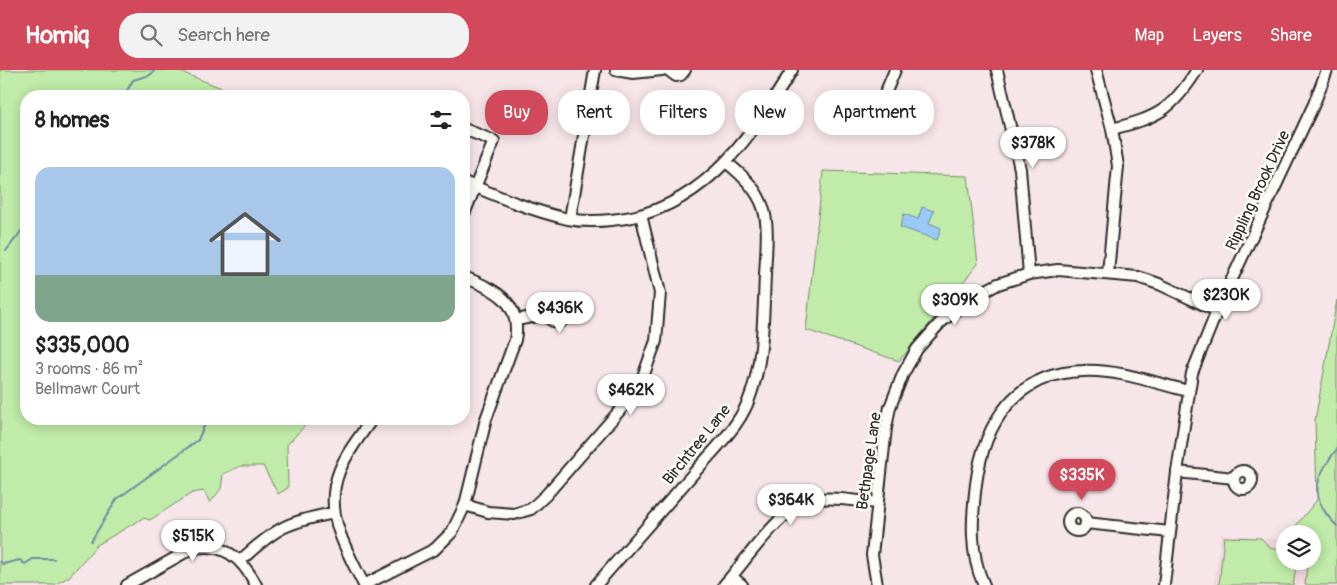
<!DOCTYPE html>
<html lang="en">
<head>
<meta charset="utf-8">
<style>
	:root { --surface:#fff; --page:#f2f2f2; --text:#222; --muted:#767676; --accent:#d1495b }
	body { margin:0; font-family:Pangolin,sans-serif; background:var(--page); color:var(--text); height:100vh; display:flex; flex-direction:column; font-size:19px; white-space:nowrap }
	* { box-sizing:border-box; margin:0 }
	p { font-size:16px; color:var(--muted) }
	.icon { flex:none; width:28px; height:28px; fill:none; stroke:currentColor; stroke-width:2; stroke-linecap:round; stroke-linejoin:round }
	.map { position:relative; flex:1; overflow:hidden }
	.sheet { position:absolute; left:20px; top:20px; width:450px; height:335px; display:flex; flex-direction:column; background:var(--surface); border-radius:20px; box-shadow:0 2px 12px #0003 }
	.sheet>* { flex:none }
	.hud { position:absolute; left:485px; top:20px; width:475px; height:45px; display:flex; gap:10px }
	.fabs { position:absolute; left:1276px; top:455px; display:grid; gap:10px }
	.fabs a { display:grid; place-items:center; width:45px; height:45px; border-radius:50%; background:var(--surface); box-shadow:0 2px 12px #0003; font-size:25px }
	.price { position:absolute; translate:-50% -42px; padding:0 11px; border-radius:18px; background:#fff; color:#222; font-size:16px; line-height:32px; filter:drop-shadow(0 1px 2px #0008) }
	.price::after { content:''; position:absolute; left:50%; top:30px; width:15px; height:11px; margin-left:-8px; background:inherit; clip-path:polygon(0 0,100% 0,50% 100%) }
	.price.current { background:var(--accent); color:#fff }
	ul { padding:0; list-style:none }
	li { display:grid; align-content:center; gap:10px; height:265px; padding:0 15px }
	li span { display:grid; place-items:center; height:155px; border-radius:15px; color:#555 }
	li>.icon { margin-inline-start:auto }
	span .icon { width:90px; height:90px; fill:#fffc; stroke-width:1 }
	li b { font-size:21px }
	h2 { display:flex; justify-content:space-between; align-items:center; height:60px; padding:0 15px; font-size:21px }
	.chip { padding:0 18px; border-radius:20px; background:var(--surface); box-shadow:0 2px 12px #0003; font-size:18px; line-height:45px }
	.chip.current { background:var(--accent); color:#fff }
	header { display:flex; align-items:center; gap:30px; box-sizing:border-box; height:70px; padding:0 25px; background:var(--accent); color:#fff }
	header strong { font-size:24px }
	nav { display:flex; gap:28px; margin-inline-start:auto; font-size:18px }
	.search { width:350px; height:45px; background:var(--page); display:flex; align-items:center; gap:12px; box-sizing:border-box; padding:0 18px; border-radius:20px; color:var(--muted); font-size:19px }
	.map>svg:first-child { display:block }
</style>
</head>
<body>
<header>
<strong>Homiq</strong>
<div class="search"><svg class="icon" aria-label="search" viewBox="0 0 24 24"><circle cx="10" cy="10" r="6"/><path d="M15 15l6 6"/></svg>Search here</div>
<nav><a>Map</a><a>Layers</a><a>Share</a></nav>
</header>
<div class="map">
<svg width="1337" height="515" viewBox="0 0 1337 515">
	<rect width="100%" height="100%" fill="#f7e6e9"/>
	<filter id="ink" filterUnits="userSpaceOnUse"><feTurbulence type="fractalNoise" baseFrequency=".02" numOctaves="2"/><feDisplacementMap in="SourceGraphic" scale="10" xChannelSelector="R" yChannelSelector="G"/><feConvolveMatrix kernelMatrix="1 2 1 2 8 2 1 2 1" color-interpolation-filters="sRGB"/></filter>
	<g filter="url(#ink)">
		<!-- built -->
		<path fill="#f3d7df" d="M 1221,464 L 1285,470 L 1285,491 L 1308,491 L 1305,515 L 1214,515 Z"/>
		<!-- green -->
		<g fill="#c0eba8" stroke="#768b6a">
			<path d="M 0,0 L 176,0 L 242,26 L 26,26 L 26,349 L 311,349 L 287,375 L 288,418 L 278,424 L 263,396 L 241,396 L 223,404 L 221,419 L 210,433 L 204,421 L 192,423 L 150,450 L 143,448 L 97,475 L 69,507 L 54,515 L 0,515 Z"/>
			<path d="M 823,101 L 968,106 L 978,194 L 899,291 L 806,260 Z"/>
			<path d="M 1337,230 L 1337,515 L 1305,515 L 1307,491 L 1312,491 L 1312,464 L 1289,464 L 1317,430 L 1315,350 Z"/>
			<path d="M 1224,467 L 1261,468 L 1270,478 L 1285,481 L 1285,491 L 1297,491 L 1293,515 L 1219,515 Z"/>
		</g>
		<!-- water -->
		<path fill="#9bc9f6" stroke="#6e8aa5" d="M 922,137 L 934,141 L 929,153 L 941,158 L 937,170 L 900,157 L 904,144 L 918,149 Z"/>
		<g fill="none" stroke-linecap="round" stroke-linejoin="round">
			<!-- stream -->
			<g stroke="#6e8aa5" stroke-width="2">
				<path d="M 124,26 L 133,10 L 150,5 L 155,0"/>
				<path d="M 6,181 L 26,155"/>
				<path d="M 1337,379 C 1314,408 1308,428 1337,456"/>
				<path d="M 91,471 L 117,429 L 198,370 L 207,349"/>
				<path d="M 0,491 L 3,494 L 20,490 L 25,494 L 33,489 L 54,489"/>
			</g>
			<!-- minor casing -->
			<g stroke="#2b2b2b" stroke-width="14">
				<g id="minor">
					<path d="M 616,0 L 633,3 L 662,0"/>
					<path d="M 668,0 L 676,6 L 681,5 L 685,0"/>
					<path d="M 997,0 L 1020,99 L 1029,204"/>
					<path d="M 1096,0 L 1112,59 L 1118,96 L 1108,203"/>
					<path d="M 885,32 L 885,24 L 895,0"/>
					<circle cx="887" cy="41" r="9"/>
					<path d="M 464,59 L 494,71 L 464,144"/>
					<path d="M 1112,59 C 1158,47 1171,41 1197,0"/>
					<path d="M 464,112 C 497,126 532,141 568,149 C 589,153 610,151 632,147 C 709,130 753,64 792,0"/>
					<path d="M 570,149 L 595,0"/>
					<circle cx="557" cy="243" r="9"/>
					<path d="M 516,250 L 548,244"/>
					<circle cx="1243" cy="410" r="9"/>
					<path d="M 1177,402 L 1234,408"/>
					<path d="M 465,435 L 488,442 L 514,444 L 531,439 L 546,425 L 628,331 L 641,312 L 656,271 L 660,223 L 641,145"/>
					<circle cx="1077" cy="452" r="9"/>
					<path d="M 1086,453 L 1170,462"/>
					<path d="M 241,490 C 276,458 286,452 334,443"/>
					<path d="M 732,507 L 742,515"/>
					<path d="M 127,515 L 191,479 C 223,471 242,488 256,515"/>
					<path d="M 364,515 L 435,479 L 452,462 L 465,435 L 486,349 L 515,270 C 522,232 495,219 464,207"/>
					<path d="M 364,515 C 346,479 323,443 339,402 C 346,383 361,365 372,349"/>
					<path d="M 596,515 C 628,478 661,441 693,404 C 712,382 737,359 748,332 C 764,292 763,248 765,205 C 768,149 773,129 726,92"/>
					<path d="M 724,515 C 745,492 782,436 811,430 C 832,426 856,431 877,433"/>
					<path d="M 877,515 L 872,485 L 886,358 L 890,337 L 903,304 L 917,279 L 940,253 L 968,230 L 998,214 L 1029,204 L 1058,200 L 1138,207 L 1159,214 L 1217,241"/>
					<path d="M 984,515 C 969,484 972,447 976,414 C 984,352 1016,303 1083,301 C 1117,299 1155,313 1188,321"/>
					<path d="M 1164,515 L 1177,402 L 1192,303 L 1217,241 L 1314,34 L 1327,0"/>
				</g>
			</g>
			<!-- minor -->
			<use href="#minor" stroke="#fdfcf7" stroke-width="10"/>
		</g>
	</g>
	<g text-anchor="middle" stroke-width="5" stroke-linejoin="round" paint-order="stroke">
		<!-- street labels -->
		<g font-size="16" fill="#2b2b2b" stroke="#fdfcf7">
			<text transform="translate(1257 120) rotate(-65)" y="6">Rippling Brook Drive</text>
			<text transform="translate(696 374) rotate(-51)" y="6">Birchtree Lane</text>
			<text transform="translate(868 391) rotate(-82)" y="6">Bethpage Lane</text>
		</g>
	</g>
</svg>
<div class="fabs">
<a><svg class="icon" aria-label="layers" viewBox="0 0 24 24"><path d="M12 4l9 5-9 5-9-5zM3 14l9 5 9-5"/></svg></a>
</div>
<b class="price" style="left:1033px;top:99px">$378K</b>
<b class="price" style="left:1226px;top:251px">$230K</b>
<b class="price" style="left:955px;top:256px">$309K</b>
<b class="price" style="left:560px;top:264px">$436K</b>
<b class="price" style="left:631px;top:346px">$462K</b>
<b class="price current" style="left:1082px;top:431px">$335K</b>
<b class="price" style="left:791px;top:456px">$364K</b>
<b class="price" style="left:193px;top:492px">$515K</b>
<div class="hud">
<a class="chip current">Buy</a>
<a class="chip">Rent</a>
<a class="chip">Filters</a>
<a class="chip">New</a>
<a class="chip">Apartment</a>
</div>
<section class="sheet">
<h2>8 homes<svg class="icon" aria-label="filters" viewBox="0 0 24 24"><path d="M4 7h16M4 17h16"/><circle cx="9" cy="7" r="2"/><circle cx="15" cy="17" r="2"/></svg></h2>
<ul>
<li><span style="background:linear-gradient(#a9c7e8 70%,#7fa58c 0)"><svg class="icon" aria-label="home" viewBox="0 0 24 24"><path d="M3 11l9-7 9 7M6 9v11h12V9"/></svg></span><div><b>$335,000</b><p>3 rooms · 86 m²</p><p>Bellmawr Court</p></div></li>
</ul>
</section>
</div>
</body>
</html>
